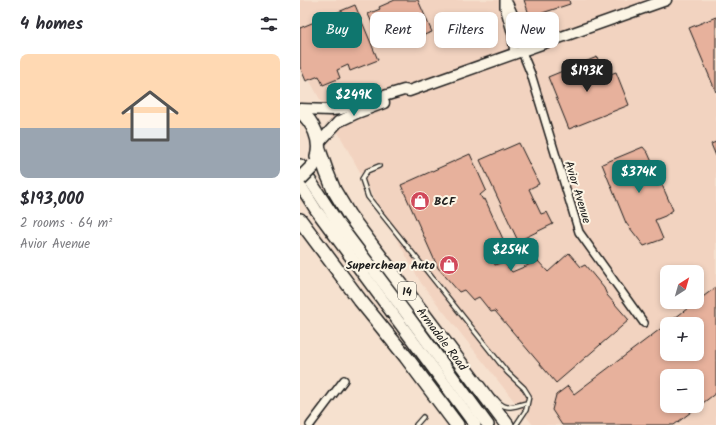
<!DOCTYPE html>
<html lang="en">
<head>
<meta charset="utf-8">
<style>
	:root { --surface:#fff; --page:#f2f2f3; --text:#2b2b33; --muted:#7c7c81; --line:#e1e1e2; --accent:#0f766e }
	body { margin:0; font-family:Kalam,sans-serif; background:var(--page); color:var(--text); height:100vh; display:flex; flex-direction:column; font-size:15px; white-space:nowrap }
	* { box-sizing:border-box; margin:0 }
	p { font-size:13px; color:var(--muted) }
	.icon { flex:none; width:22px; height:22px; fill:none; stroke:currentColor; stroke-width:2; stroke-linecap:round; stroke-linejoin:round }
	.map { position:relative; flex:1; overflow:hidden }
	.side { display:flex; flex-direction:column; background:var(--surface); width:300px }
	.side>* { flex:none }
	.hud { position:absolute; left:12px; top:12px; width:344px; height:36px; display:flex; gap:8px }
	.needle { width:26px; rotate:37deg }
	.controls { position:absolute; left:360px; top:265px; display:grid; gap:8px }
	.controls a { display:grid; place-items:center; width:44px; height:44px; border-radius:8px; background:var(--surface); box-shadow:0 2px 6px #0003; font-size:20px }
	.price { position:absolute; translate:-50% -34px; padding:0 9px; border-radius:8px; background:var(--accent); color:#fff; font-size:13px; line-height:26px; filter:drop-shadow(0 1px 2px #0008) }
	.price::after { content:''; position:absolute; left:50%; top:24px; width:12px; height:9px; margin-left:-6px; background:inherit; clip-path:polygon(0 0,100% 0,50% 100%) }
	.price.current { background:#222; color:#fff }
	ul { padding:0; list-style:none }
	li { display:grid; align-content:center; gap:8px; height:212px; padding:0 20px }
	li+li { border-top:1px solid var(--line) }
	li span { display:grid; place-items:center; height:124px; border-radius:8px; color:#555 }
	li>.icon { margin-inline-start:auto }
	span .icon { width:72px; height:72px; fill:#fffc; stroke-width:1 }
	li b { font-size:17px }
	h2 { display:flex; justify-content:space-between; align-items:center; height:48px; padding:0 20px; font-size:17px }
	.tag { padding:0 14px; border-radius:8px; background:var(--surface); box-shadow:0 2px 6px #0003; font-size:14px; line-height:36px }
	.tag.current { background:var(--accent); color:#fff }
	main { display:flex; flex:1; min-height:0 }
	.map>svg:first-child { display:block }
</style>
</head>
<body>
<main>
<section class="side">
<h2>4 homes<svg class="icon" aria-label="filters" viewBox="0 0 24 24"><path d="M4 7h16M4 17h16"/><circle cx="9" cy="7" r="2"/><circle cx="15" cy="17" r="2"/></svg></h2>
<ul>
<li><span style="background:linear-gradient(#ffd9b3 60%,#9aa5b1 0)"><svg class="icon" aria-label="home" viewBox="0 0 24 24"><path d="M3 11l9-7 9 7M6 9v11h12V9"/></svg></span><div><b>$193,000</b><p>2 rooms · 64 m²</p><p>Avior Avenue</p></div></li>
</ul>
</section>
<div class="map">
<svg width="416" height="425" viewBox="0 0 416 425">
	<rect width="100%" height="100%" fill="#f6e1cf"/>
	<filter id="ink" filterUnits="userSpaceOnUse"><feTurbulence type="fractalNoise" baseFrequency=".025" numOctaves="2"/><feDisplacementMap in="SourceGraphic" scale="8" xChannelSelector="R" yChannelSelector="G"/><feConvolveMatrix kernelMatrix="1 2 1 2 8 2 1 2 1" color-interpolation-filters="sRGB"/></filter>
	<g filter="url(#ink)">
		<!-- built -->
		<path fill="#f2d3c0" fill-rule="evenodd" d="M 0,0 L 416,0 L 416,425 L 233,425 L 121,283 L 0,63 ZM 367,272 L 397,272 L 397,302 L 367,302 ZM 367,324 L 397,324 L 397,354 L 367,354 ZM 367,376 L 397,376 L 397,406 L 367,406 Z"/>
		<!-- building -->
		<g fill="#e7b19c" stroke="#1c1c1c" fill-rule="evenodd">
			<path d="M 95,0 L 118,0 L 132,32 L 124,35 L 120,24 L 84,40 L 75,22 L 72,23 L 68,14 L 80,9 L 79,7 Z"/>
			<path d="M 224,0 L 269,0 L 270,4 L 230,17 Z"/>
			<path d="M 55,5 L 78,60 L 50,71 L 48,65 L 37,70 L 40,78 L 23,85 L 19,76 L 6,81 L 0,67 L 0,28 Z"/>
			<path d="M 416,17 L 416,92 L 389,28 Z"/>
			<path d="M 297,57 L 305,76 L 316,72 L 329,105 L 269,129 L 248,77 Z"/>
			<path d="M 416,142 L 416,156 L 411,144 Z"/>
			<path d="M 219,143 L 239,184 L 229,189 L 241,214 L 247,212 L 253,224 L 218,241 L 180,160 Z"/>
			<path d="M 343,147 L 348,153 L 373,210 L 365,216 L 355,220 L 363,239 L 344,246 L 326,223 L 302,164 Z"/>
			<path d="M 170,154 L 186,190 L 180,195 L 183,200 L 185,199 L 207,248 L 191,255 L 195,265 L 203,262 L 212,272 L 238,261 L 248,272 L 269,253 L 281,267 L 285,265 L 304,288 L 307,295 L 329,320 L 256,383 L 195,311 L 191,312 L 179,297 L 173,300 L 164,290 L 159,292 L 138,268 L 101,185 Z"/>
			<path d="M 416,287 L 416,393 L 374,425 L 262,425 L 252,410 L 256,395 L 268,386 L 274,394 ZM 367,324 L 397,324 L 397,354 L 367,354 ZM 367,376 L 397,376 L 397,406 L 367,406 Z"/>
		</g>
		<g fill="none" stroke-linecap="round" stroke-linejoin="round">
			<!-- lane casing -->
			<g stroke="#1c1c1c" stroke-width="6">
				<g id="lane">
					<path d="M 79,166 L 67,171 L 62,179 L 68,197 L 207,372 L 224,388 L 229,396 L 226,410 L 216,425"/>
					<path d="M 196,399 C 206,412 213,406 227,403"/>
					<path d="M 116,425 L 123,417"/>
				</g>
			</g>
			<!-- street casing -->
			<g stroke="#1c1c1c" stroke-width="10">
				<g id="street">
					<path d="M 204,0 L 204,7 L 212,35 L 214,55"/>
					<path d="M 205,0 L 209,4 L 223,36 L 232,48"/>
					<path d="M 222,52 L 231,74 L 279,232 L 344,323"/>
					<path d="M 10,425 L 44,380"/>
				</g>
			</g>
			<!-- secondary casing -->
			<g stroke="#1c1c1c" stroke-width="13">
				<g id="secondary">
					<path d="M 0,109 L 31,110 L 41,109 L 104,90 L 109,91 L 366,0"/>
					<path d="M 18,144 L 38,122 L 57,113 L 84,103"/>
				</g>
			</g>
			<!-- primary casing -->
			<g stroke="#1c1c1c" stroke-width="14">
				<g id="primary">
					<path d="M 0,165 L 38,223 L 106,313 L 188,425"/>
					<path d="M 0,185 L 16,210 L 175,425"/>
				</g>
			</g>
			<!-- highway casing -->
			<g stroke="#1c1c1c" stroke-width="16">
				<g id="highway">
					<path d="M 0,111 C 13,122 22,140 17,157"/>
					<path d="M 19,150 L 27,173 L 34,190 L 49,215 L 207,425"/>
					<path d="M 0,220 L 59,299 L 106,357 L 157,425"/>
				</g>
			</g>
			<!-- lane -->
			<use href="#lane" stroke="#fcf5e5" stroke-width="3.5"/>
			<!-- street -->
			<use href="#street" stroke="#fcf5e5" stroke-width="7"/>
			<!-- secondary -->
			<use href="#secondary" stroke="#fcf5e5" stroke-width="10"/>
			<!-- primary -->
			<use href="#primary" stroke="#fcf5e5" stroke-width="11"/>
			<!-- highway -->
			<use href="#highway" stroke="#fcf5e5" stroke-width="13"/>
			<!-- highway-bridge casing -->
			<g stroke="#1c1c1c" stroke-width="16" stroke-linecap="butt">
				<path id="highway-bridge" d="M 0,179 L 13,166"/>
			</g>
			<!-- highway-bridge -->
			<use href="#highway-bridge" stroke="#fcf5e5" stroke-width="13"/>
		</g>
	</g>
	<!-- icons -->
	<defs>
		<g id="shop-disc" transform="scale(1)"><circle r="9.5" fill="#d1495b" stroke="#fcf5e5"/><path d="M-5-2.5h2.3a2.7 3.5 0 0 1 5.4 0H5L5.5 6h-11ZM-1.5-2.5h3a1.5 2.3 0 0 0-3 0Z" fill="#fff"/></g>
	</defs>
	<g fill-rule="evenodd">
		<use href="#shop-disc" x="120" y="201"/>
		<use href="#shop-disc" x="149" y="265"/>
	</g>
	<g text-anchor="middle" stroke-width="4" stroke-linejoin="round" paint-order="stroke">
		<!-- shield labels -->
		<rect fill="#fcf5e5" stroke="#5f5d58" stroke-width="1" x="98" y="282" width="18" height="18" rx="3"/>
		<g font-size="11" font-weight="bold" fill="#1c1c1c">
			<text x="107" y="295">14</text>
		</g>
		<!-- street labels -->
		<g font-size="12" fill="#1c1c1c" stroke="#fcf5e5">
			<text transform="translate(278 192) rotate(73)" y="4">Avior Avenue</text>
			<text transform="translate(142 339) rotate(53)" y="4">Armadale Road</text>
		</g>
		<!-- poi labels -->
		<g font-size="12" font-weight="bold" fill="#1c1c1c" stroke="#fcf5e5" text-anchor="start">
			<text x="134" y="205">BCF</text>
			<text x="135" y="269" text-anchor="end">Supercheap Auto</text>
		</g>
	</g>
</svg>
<div class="controls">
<a><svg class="needle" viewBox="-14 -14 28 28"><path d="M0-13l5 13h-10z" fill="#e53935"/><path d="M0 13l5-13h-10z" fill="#7c7c81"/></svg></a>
<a>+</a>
<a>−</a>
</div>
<b class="price current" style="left:287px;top:93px">$193K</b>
<b class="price" style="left:54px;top:117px">$249K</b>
<b class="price" style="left:339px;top:194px">$374K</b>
<b class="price" style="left:211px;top:272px">$254K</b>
<div class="hud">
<a class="tag current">Buy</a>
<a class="tag">Rent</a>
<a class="tag">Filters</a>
<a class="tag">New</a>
</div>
</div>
</main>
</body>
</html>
